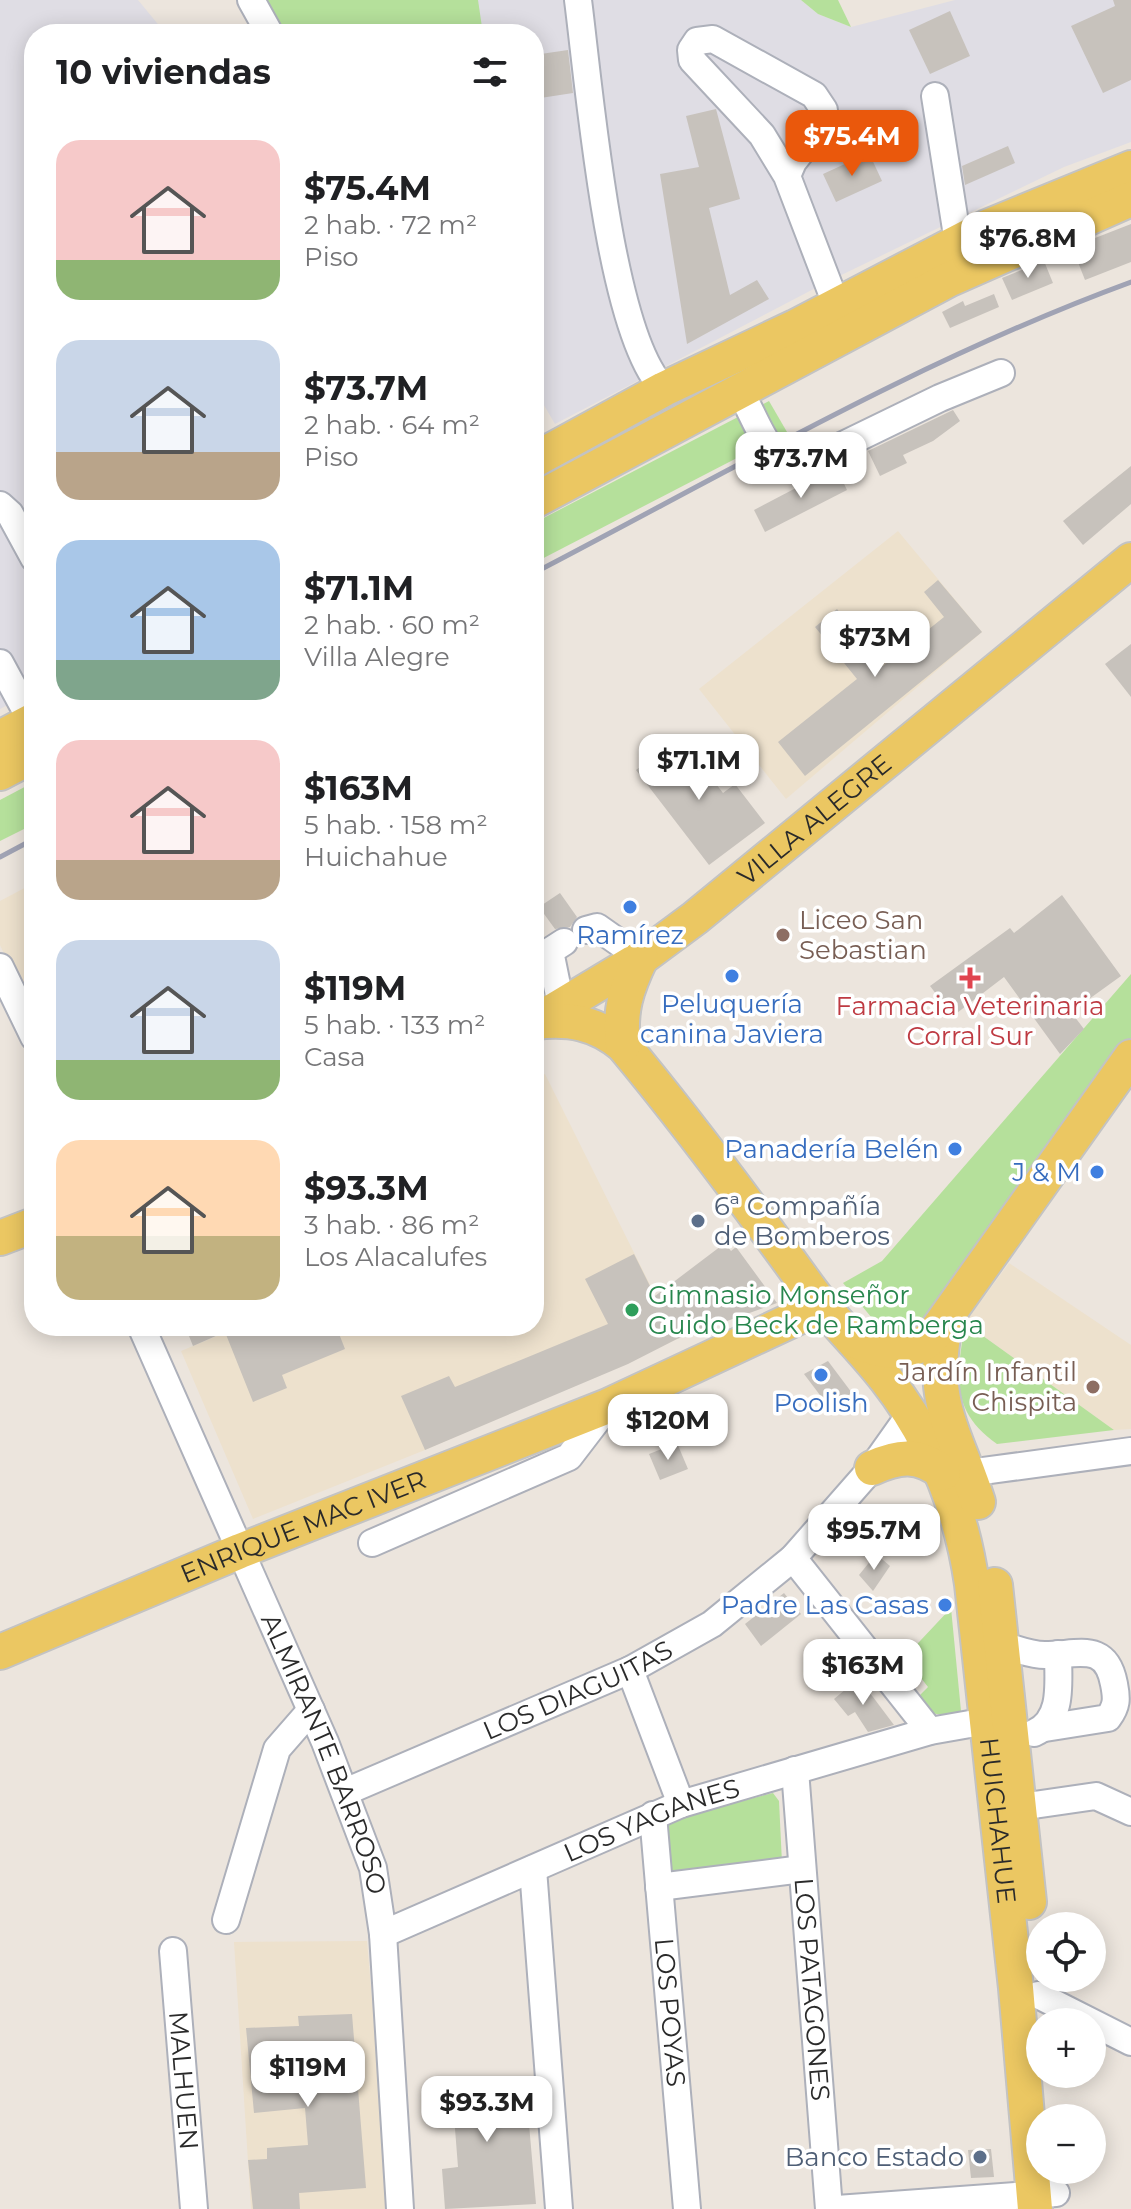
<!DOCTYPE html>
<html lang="es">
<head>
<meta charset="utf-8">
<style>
	:root { --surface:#fff; --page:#f6f6f6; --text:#202124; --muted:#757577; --accent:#ea580c }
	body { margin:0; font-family:Montserrat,sans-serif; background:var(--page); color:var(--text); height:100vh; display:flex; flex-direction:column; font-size:30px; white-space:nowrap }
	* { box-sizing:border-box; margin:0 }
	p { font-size:26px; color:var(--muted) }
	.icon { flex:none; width:44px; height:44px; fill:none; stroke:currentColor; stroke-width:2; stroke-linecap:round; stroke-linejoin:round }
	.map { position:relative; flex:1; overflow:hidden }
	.sheet { position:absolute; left:24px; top:24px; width:520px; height:1312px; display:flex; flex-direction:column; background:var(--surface); border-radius:32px; box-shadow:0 4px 20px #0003 }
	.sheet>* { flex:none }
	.tools { position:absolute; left:1026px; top:1912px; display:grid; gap:16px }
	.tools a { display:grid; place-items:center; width:80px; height:80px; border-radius:50%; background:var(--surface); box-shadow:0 4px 20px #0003; font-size:40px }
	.price { position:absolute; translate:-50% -68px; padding:0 18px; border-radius:16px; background:#fff; color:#222; font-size:26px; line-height:52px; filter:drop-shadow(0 2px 4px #0008) }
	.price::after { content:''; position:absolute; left:50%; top:48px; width:24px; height:18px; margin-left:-12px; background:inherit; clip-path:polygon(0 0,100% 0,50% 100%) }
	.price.on { background:var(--accent); color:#fff }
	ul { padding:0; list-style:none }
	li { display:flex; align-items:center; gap:24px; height:200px; padding:0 32px }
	li span { display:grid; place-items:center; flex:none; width:224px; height:160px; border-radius:24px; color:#555 }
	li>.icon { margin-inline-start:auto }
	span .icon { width:96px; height:96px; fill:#fffc; stroke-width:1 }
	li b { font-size:34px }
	h2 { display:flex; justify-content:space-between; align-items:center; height:96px; padding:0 32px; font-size:34px }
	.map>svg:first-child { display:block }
</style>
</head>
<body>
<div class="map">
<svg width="1131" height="2209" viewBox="0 0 1131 2209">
	<rect width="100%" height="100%" fill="#ece5dd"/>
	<!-- industrial -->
	<g fill="#dfdde4">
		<path d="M 0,0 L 138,0 L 166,34 L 34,34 L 34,691 L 0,709 Z"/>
		<path d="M 450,0 L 801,0 L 818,14 L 851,27 L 955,0 L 1131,0 L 1131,142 L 1064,167 L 827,282 L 555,424 L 534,388 L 534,34 L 456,34 Z"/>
	</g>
	<!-- education -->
	<g fill="#ede1cd">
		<path d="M 898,531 L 982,632 L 786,799 L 699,689 Z"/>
		<path d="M 34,883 L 34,1018 L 0,945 L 0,901 Z"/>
		<path d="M 545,1074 L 677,1339 L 425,1450 L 253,1519 L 181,1351 L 241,1326 L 534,1326 L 534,1078 Z"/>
		<path d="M 1009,1263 L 1131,1345 L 1131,1429 L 1114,1430 L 965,1323 Z"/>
		<path d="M 367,1941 L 390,2209 L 251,2209 L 234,1942 Z"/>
	</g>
	<!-- green -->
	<g fill="#b5e09b">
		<path d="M 265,0 L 478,0 L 483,34 L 284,34 Z"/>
		<path d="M 801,0 L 838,0 L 851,27 L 818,14 Z"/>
		<path d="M 769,401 L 787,432 L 534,563 L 534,523 Z"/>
		<path d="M 34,782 L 34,824 L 0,841 L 0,800 Z"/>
		<path d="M 1131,974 L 1131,1038 L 936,1320 L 897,1338 L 881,1329 L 843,1283 L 882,1261 Z"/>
		<path d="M 965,1323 L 1114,1430 L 997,1444 C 949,1410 957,1375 965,1323 Z"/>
		<path d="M 951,1608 L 961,1711 C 939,1717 931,1717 917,1698 L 928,1687 L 905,1657 Z"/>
		<path d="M 773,1793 L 779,1801 L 782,1863 L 666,1876 L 665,1825 L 669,1820 Z"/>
	</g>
	<!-- building -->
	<g fill="#c7c2bc">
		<path d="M 1113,0 L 1131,0 L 1131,80 L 1103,93 L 1071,26 L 1115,6 Z"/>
		<path d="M 950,11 L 970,56 L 930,74 L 909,30 Z"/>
		<path d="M 568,50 L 573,93 L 534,99 L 534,55 Z"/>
		<path d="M 716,109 L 740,199 L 709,208 L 730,295 L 757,280 L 769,299 L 687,344 L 660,174 L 699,167 L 686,116 Z"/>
		<path d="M 1008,146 L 1015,163 L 965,185 L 962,166 Z"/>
		<path d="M 869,153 L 882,181 L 836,202 L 823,174 Z"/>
		<path d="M 1131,224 L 1131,262 L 1085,280 L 1072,247 Z"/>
		<path d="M 1044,261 L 1053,283 L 1012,300 L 1002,278 Z"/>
		<path d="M 994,294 L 999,307 L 950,328 L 942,312 L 963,301 L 965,306 Z"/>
		<path d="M 953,410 L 960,421 L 933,441 L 903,455 L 907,463 L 880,476 L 868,451 Z"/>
		<path d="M 1131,466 L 1131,504 L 1083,545 L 1063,521 Z"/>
		<path d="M 836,467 L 847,490 L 765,532 L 754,510 Z"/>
		<path d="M 938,580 L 982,632 L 805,776 L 778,742 L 857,679 L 815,627 L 837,609 L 883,666 L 944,617 L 924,592 Z"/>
		<path d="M 1131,644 L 1131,697 L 1105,664 Z"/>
		<path d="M 680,737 L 723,793 L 735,784 L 765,823 L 709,865 L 636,770 Z"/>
		<path d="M 560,893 L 577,917 L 570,927 L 555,929 L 539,907 Z"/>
		<path d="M 1062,895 L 1121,976 L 1071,1012 L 1084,1029 L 1060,1054 L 1004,977 L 953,1016 L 930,986 L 1010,928 L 1014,933 Z"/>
		<path d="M 725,1243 L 731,1251 L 736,1247 L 777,1303 L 677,1339 L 628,1364 L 425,1450 L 401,1396 L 449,1376 L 455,1387 L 608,1324 L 585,1279 L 634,1254 L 655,1296 Z"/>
		<path d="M 185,1326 L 336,1326 L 345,1349 L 282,1375 L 287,1388 L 253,1402 L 225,1332 L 193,1346 Z"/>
		<path d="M 828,1361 L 852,1393 L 829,1407 L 804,1374 Z"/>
		<path d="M 677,1443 L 688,1469 L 660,1480 L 649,1454 Z"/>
		<path d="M 876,1554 L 890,1566 L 873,1591 L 859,1575 Z"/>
		<path d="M 784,1593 L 801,1614 L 761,1646 L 745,1624 Z"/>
		<path d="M 858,1679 L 873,1697 L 894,1725 L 868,1732 L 855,1712 L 848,1716 L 834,1699 Z"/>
		<path d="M 352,2014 L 366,2188 L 299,2193 L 300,2209 L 253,2209 L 248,2160 L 267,2159 L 267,2148 L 308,2145 L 305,2108 L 254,2113 L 246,2028 L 299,2026 L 298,2016 Z"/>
		<path d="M 496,2076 L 498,2093 L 526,2090 L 536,2204 L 445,2209 L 442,2169 L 458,2167 L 454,2116 L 436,2117 L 432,2081 Z"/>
		<path d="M 991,2149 L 994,2177 L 971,2178 L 968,2150 Z"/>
	</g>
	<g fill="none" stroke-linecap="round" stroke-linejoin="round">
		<!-- minor casing -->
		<g stroke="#adb0ba" stroke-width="30">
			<g id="minor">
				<path d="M 251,0 L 270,34"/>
				<path d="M 578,0 C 589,84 609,335 664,389"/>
				<path d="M 935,96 L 958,242"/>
				<path d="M 787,176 L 762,135 L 692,60 L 691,50 L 697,41 L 713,39 L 814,95 L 824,110 L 824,123 L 793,162 L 787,176 L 836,304"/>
				<path d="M 740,392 C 755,415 768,464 798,467 L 940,398 L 1001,373"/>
				<path d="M 0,505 L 10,514 L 34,558"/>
				<path d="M 0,663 L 32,722"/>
				<path d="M 586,930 L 597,927 L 641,958"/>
				<path d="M 0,967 L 34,1037"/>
				<path d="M 561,1005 L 550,951 L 564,942"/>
				<path id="s1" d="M 141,1326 L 325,1742 L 373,1868 L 383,1934 L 400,2209"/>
				<path d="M 968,1473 L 1131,1451"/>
				<path d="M 372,1543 L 569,1457 L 608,1406"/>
				<path d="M 793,1558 L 930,1731"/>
				<path d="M 1002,1645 C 1016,1649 1031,1655 1045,1655 C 1078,1655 1106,1641 1114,1684 C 1117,1699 1117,1706 1108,1718 L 1045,1728"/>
				<path d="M 630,1670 L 681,1804"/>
				<path d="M 1034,1733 C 1064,1720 1058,1681 1058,1654"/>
				<path id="s2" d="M 795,1770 L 829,2209"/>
				<path id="s3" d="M 345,1792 L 630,1670 L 712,1624 L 793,1558 L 872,1468 L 911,1413"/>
				<path d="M 1020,1807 L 1096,1796 L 1131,1812"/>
				<path id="s4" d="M 653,1815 L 687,2209"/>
				<path d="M 533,1869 L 559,2209"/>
				<path d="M 659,1887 L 802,1869"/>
				<path d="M 226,1920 L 277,1749 L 311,1710"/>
				<path id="s5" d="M 383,1934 L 681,1804 L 930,1731 L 1004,1718"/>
				<path id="s6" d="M 173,1951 L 194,2209"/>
				<path d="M 1038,1995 L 1131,2042"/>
				<path d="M 837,2209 L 1056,2193"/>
			</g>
		</g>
		<!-- major casing -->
		<g stroke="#c3c3c3" stroke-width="38">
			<g id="major">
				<path d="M 534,460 L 664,389 L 795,327 L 987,227 L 1131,168"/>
				<path d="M 534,501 L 948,280 L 1131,199"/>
				<path d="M 0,738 L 34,720"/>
				<path d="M 0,773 L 34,755"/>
				<path id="s7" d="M 538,1020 L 641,958 L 695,918 L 1131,560"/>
				<path id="s8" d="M 535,1022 C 570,1018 596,1023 623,1045 C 689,1124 751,1208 811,1291 C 834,1322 863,1349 886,1379 C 933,1439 961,1509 972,1584 L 1016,1988 L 1035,2209"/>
				<path d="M 623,1045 C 619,1011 626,989 641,958"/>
				<path d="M 0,1238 L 34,1225"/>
				<path d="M 946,1322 C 928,1400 955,1431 978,1502"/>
				<path d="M 854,1340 C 881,1353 908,1358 932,1337 L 1131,1057"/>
				<path d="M 872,1468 C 898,1456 919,1453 943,1473"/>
				<path d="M 995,1585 L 1029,1902"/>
				<path id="s9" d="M 0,1652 L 240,1551 L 608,1406 L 822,1306"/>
			</g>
		</g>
		<!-- minor -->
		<use href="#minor" stroke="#fff" stroke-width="26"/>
		<!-- major -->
		<use href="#major" stroke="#ebc762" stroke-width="34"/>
		<!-- rail -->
		<g stroke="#a0a3b4" stroke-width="5">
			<path d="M 534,573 C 730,471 923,358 1131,282"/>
			<path d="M 0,857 L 34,839"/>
		</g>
	</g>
	<!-- markers -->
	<g fill="#3f7fe0" stroke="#fff" stroke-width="3">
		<circle cx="630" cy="907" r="8"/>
		<circle cx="732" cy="976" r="8"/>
		<circle cx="955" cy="1149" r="8"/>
		<circle cx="1097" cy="1172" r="8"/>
		<circle cx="821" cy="1375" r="8"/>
		<circle cx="945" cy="1605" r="8"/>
	</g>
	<g fill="#8d6e63" stroke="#fff" stroke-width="3">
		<circle cx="783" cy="935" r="8"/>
		<circle cx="1093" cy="1387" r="8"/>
	</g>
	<path fill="#e0444e" stroke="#fff" stroke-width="3" d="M966 966h8v8h8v8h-8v8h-8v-8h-8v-8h8z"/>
	<g fill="#5c6f8a" stroke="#fff" stroke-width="3">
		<circle cx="698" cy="1221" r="8"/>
		<circle cx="980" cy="2157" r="8"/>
	</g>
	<circle fill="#2e9e5b" stroke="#fff" stroke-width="3" cx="632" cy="1310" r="8"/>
	<g text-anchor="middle" stroke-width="7" stroke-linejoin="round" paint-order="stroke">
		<!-- street labels -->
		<g font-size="26" fill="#2a2a2a" stroke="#fff">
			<text dy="9" stroke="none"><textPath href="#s7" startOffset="342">VILLA ALEGRE</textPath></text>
			<text dy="9" stroke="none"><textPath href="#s9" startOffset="328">ENRIQUE MAC IVER</textPath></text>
			<text dy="9" stroke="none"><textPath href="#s3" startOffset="254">LOS DIAGUITAS</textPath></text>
			<text dy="9" stroke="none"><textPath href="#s1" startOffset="466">ALMIRANTE BARROSO</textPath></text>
			<text dy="9" stroke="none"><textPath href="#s5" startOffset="292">LOS YAGANES</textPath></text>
			<text dy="9" stroke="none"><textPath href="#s8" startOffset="982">HUICHAHUE</textPath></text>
			<text dy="9" stroke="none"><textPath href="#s2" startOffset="220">LOS PATAGONES</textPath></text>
			<text dy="9" stroke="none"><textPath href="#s4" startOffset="198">LOS POYAS</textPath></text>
			<text dy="9" stroke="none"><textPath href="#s6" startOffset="130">MALHUEN</textPath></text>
		</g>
		<!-- education labels -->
		<g font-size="26" fill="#785e54" stroke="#fff" text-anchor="start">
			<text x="799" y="929">Liceo San<tspan x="799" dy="30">Sebastian</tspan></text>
			<text x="1077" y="1381" text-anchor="end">Jardín Infantil<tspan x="1077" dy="30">Chispita</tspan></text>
		</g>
		<!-- shop labels -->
		<g font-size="26" fill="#366cbe" stroke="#fff">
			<text x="630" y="944">Ramírez</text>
			<text x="732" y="1013">Peluquería<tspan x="732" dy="30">canina Javiera</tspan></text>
			<text x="939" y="1158" text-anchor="end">Panadería Belén</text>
			<text x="1081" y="1181" text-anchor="end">J &amp; M</text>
			<text x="821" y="1412">Poolish</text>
			<text x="929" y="1614" text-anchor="end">Padre Las Casas</text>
		</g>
		<!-- health labels -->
		<g font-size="26" fill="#be3a42" stroke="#fff">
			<text x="970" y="1015">Farmacia Veterinaria<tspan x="970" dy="30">Corral Sur</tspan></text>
		</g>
		<!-- service labels -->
		<g font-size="26" fill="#4e5e75" stroke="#fff" text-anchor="start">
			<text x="714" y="1215">6ª Compañía<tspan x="714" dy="30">de Bomberos</tspan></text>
			<text x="964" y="2166" text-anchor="end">Banco Estado</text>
		</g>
		<!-- leisure labels -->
		<g font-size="26" fill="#27864d" stroke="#fff" text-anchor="start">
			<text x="648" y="1304">Gimnasio Monseñor<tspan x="648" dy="30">Guido Beck de Ramberga</tspan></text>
		</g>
	</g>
</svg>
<div class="tools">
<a><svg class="icon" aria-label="locate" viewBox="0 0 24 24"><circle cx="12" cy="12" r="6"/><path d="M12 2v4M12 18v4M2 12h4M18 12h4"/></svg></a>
<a>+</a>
<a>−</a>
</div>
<b class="price on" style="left:852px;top:178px">$75.4M</b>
<b class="price" style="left:1028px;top:280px">$76.8M</b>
<b class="price" style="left:801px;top:500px">$73.7M</b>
<b class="price" style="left:875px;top:679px">$73M</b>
<b class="price" style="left:699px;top:802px">$71.1M</b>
<b class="price" style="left:668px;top:1462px">$120M</b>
<b class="price" style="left:874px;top:1572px">$95.7M</b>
<b class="price" style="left:863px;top:1707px">$163M</b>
<b class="price" style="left:308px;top:2109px">$119M</b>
<b class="price" style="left:487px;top:2144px">$93.3M</b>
<section class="sheet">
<h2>10 viviendas<svg class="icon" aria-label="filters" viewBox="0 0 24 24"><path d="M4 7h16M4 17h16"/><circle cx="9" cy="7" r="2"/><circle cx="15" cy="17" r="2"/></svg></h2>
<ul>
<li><span style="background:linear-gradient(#f6c9c9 75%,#8fb573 0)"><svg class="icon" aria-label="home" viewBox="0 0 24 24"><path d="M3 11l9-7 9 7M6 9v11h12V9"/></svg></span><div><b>$75.4M</b><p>2 hab. · 72 m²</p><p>Piso</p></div></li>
<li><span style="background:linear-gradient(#c9d6e8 70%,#b9a48a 0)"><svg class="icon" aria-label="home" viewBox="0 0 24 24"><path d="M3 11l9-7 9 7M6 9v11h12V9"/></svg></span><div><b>$73.7M</b><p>2 hab. · 64 m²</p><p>Piso</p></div></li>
<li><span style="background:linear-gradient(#a9c7e8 75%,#7fa58c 0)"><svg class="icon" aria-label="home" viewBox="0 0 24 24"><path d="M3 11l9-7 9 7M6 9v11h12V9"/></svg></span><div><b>$71.1M</b><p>2 hab. · 60 m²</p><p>Villa Alegre</p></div></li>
<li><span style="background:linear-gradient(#f6c9c9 75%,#b9a48a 0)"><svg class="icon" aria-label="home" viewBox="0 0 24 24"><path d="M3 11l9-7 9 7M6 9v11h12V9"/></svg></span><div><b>$163M</b><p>5 hab. · 158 m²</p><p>Huichahue</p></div></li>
<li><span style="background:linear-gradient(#c9d6e8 75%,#8fb573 0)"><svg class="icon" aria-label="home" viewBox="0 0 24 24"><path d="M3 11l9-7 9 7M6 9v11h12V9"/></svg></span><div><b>$119M</b><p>5 hab. · 133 m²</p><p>Casa</p></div></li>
<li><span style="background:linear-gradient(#ffd9b3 60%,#c2b280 0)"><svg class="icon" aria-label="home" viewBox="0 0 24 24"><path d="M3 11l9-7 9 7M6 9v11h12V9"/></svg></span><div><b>$93.3M</b><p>3 hab. · 86 m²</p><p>Los Alacalufes</p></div></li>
</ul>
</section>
</div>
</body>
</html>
